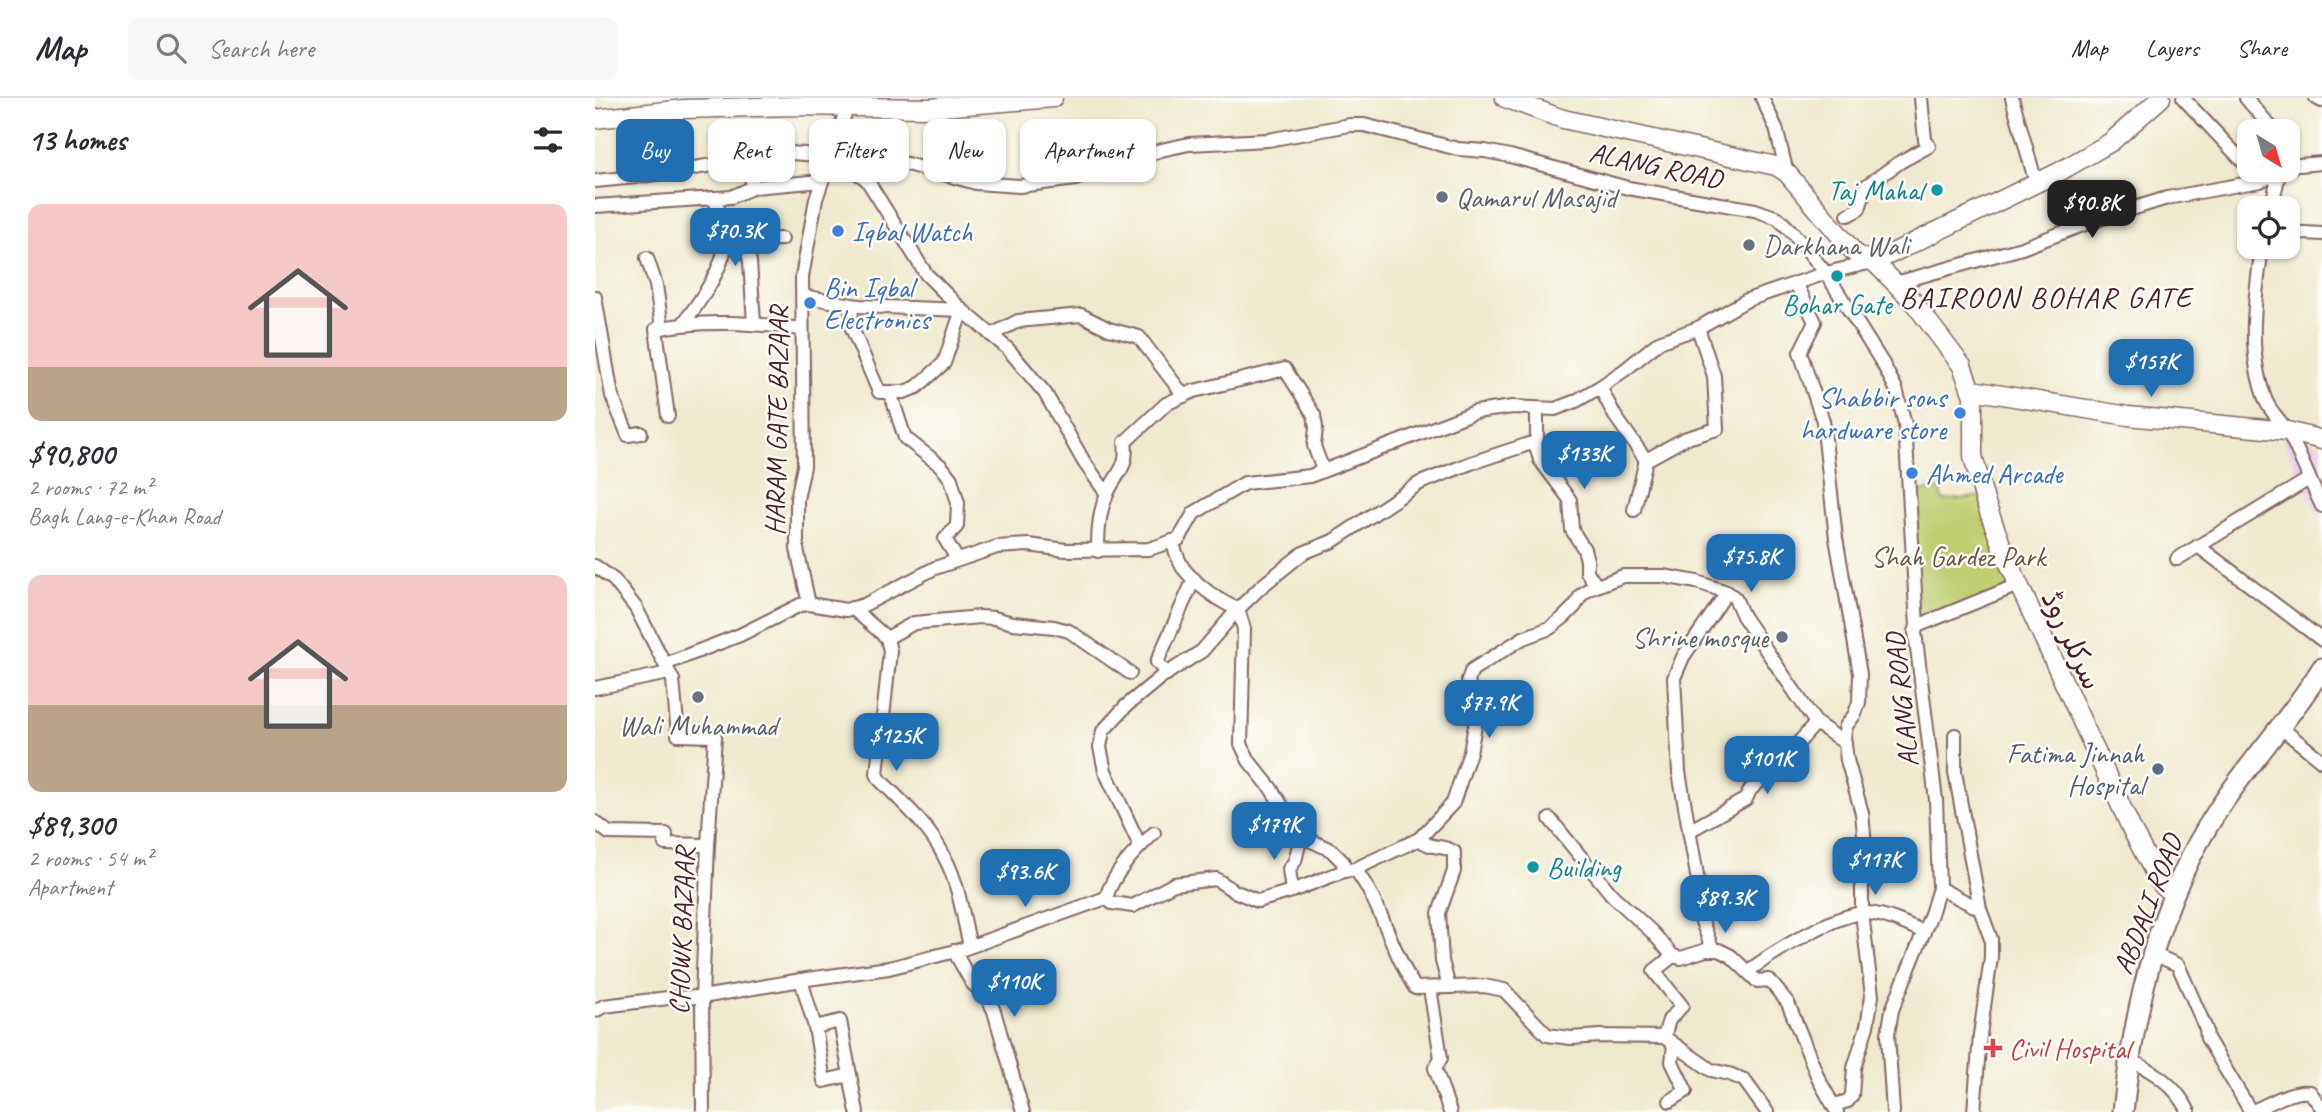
<!DOCTYPE html>
<html lang="en">
<head>
<meta charset="utf-8">
<style>
	:root { --surface:#fff; --page:#f7f7f7; --text:#2b2b33; --muted:#7c7c81; --line:#e1e1e2; --accent:#1f6fb2 }
	body { margin:0; font-family:Caveat,"Playpen Sans Arabic",sans-serif; background:var(--page); color:var(--text); height:100vh; display:flex; flex-direction:column; font-size:26px; white-space:nowrap }
	* { box-sizing:border-box; margin:0 }
	p { font-size:23px; color:var(--muted) }
	.icon { flex:none; width:38px; height:38px; fill:none; stroke:currentColor; stroke-width:2; stroke-linecap:round; stroke-linejoin:round }
	.map { position:relative; flex:1; overflow:hidden }
	.details { display:flex; flex-direction:column; background:var(--surface); width:595px }
	.details>* { flex:none }
	.hud { position:absolute; left:21px; top:21px; width:665px; height:63px; display:flex; gap:14px }
	.needle { width:46px; rotate:143deg }
	.fabs { position:absolute; left:1642px; top:21px; display:grid; gap:14px }
	.fabs a { display:grid; place-items:center; width:63px; height:63px; border-radius:14px; background:var(--surface); box-shadow:0 2px 5px #0004; font-size:35px }
	.price { position:absolute; translate:-50% -60px; padding:0 16px; border-radius:14px; background:var(--accent); color:#fff; font-size:23px; line-height:46px; filter:drop-shadow(0 2px 4px #0008) }
	.price::after { content:''; position:absolute; left:50%; top:42px; width:21px; height:16px; margin-left:-10px; background:inherit; clip-path:polygon(0 0,100% 0,50% 100%) }
	.price.active { background:#222; color:#fff }
	ul { padding:0; list-style:none }
	li { display:grid; align-content:center; gap:14px; height:371px; padding:0 28px }
	li span { display:grid; place-items:center; height:217px; border-radius:14px; color:#555 }
	li>.icon { margin-inline-start:auto }
	span .icon { width:126px; height:126px; fill:#fffc; stroke-width:1 }
	li b { font-size:30px }
	h2 { display:flex; justify-content:space-between; align-items:center; height:84px; padding:0 28px; font-size:30px }
	.pill { padding:0 24px; border-radius:14px; background:var(--surface); box-shadow:0 2px 5px #0004; font-size:24px; line-height:63px }
	.pill.active { background:var(--accent); color:#fff }
	header { display:flex; align-items:center; gap:42px; box-sizing:border-box; height:98px; padding:0 35px; background:var(--surface); border-bottom:2px solid var(--line) }
	header strong { font-size:33px }
	nav { display:flex; gap:38px; margin-inline-start:auto; font-size:24px }
	.search { width:490px; height:63px; background:var(--page); display:flex; align-items:center; gap:18px; box-sizing:border-box; padding:0 24px; border-radius:14px; color:var(--muted); font-size:26px }
	main { display:flex; flex:1; min-height:0 }
	.map>svg:first-child { display:block }
</style>
</head>
<body>
<header>
<strong>Map</strong>
<div class="search"><svg class="icon" aria-label="search" viewBox="0 0 24 24"><circle cx="10" cy="10" r="6"/><path d="M15 15l6 6"/></svg>Search here</div>
<nav><a>Map</a><a>Layers</a><a>Share</a></nav>
</header>
<main>
<section class="details">
<h2>13 homes<svg class="icon" aria-label="filters" viewBox="0 0 24 24"><path d="M4 7h16M4 17h16"/><circle cx="9" cy="7" r="2"/><circle cx="15" cy="17" r="2"/></svg></h2>
<ul>
<li><span style="background:linear-gradient(#f6c9c9 75%,#b9a48a 0)"><svg class="icon" aria-label="home" viewBox="0 0 24 24"><path d="M3 11l9-7 9 7M6 9v11h12V9"/></svg></span><div><b>$90,800</b><p>2 rooms · 72 m²</p><p>Bagh Lang-e-Khan Road</p></div></li>
<li><span style="background:linear-gradient(#f6c9c9 60%,#b9a48a 0)"><svg class="icon" aria-label="home" viewBox="0 0 24 24"><path d="M3 11l9-7 9 7M6 9v11h12V9"/></svg></span><div><b>$89,300</b><p>2 rooms · 54 m²</p><p>Apartment</p></div></li>
</ul>
</section>
<div class="map">
<svg width="1727" height="1014" viewBox="0 0 1727 1014">
	<rect width="100%" height="100%" fill="#fdfcf7"/>
	<filter id="ink" filterUnits="userSpaceOnUse"><feTurbulence type="fractalNoise" baseFrequency=".0143" numOctaves="2"/><feDisplacementMap in="SourceGraphic" scale="14" xChannelSelector="R" yChannelSelector="G"/><feConvolveMatrix kernelMatrix="1 2 1 2 8 2 1 2 1" color-interpolation-filters="sRGB"/></filter>
	<filter id="wash" filterUnits="userSpaceOnUse"><feTurbulence type="fractalNoise" baseFrequency=".00686" numOctaves="4" result="noise"/><feDisplacementMap in="SourceGraphic" scale="28" xChannelSelector="R" yChannelSelector="G"/><feGaussianBlur stdDeviation="1.57" result="paint"/><feColorMatrix in="noise" values="0 0 0 0 0 0 0 0 0 0 0 0 0 0 0 0 0 1.4 0 .05"/><feComposite in="paint" operator="in"/></filter>
	<g filter="url(#wash)">
		<rect width="100%" height="100%" fill="#efe9cf"/>
		<!-- built -->
		<path fill="#ead1ec" d="M 1686,338 L 1727,346 L 1727,423 L 1708,384 Z"/>
		<!-- green -->
		<path fill="#becd70" stroke="#84764e" stroke-width="2" d="M 1346,391 L 1348,403 L 1389,398 L 1423,487 L 1322,528 L 1314,395 Z"/>
	</g>
	<g filter="url(#ink)">
		<g fill="none" stroke-linecap="round" stroke-linejoin="round">
			<!-- street casing -->
			<g stroke="#846664" stroke-width="16">
				<g id="street">
					<path d="M 1167,0 L 1181,30 L 1192,75"/>
					<path d="M 1417,0 L 1441,85"/>
					<path d="M 1588,0 L 1654,70"/>
					<path d="M 1651,0 L 1679,33"/>
					<path d="M 1721,0 L 1727,3"/>
					<path d="M 260,61 L 264,76 L 272,82 L 331,176 L 365,210 L 413,251 L 450,295 L 489,364 L 512,396"/>
					<path d="M 150,63 L 159,89 L 227,83"/>
					<path d="M 1692,68 L 1727,65"/>
					<path d="M 0,83 L 41,79 L 195,55 L 297,62 L 381,85 L 424,88 L 481,81 L 566,52 L 594,46 L 673,42 L 755,27 L 769,27 L 863,51 L 890,53 L 915,58 L 1033,90 L 1160,112 L 1183,120 L 1197,134 L 1231,175 L 1288,266 L 1301,291 L 1310,326 L 1322,528 L 1320,534 L 1341,702 L 1344,790 L 1336,816 L 1297,912 L 1293,936 L 1298,1014"/>
					<path d="M 0,108 L 136,99 L 159,89"/>
					<path d="M 1676,110 L 1685,72"/>
					<path d="M 1253,117 L 1264,111 L 1271,88 L 1305,64 L 1334,48 L 1330,42 L 1326,0"/>
					<path d="M 1692,134 L 1727,136"/>
					<path d="M 131,136 L 150,142 L 187,141"/>
					<path d="M 150,142 L 155,164 L 159,225"/>
					<path d="M 1667,149 C 1660,201 1651,253 1671,303 C 1676,315 1687,324 1693,334 C 1706,358 1715,384 1727,408"/>
					<path d="M 52,160 L 61,187 L 67,230"/>
					<path d="M 1201,185 L 1220,224 L 1205,254 L 1228,323 L 1241,440 L 1265,576 L 1264,604 L 1260,616 L 1251,628 L 1249,639 L 1252,662 L 1267,715 L 1273,780 L 1267,780 L 1267,815 L 1277,898 L 1272,928 L 1259,970 L 1257,997 L 1253,1003 L 1239,1007"/>
					<path d="M 1301,185 L 1427,150 L 1498,123 L 1572,100 L 1665,83 L 1685,75"/>
					<path d="M 208,198 L 257,207 L 264,208 L 367,212 L 349,265 L 322,289 L 309,294 L 284,294 L 256,228 L 257,207"/>
					<path d="M 0,199 L 17,298 L 33,337 L 46,335"/>
					<path d="M 88,226 C 105,203 132,167 131,137 C 131,126 123,111 119,100"/>
					<path d="M 396,237 L 423,223 L 486,217 L 514,231 L 544,239 L 589,298"/>
					<path d="M 1005,289 L 1020,318 L 1051,362"/>
					<path d="M 295,294 L 310,340 L 346,368 L 356,381 L 363,405 L 362,428 L 350,441 L 362,461"/>
					<path d="M 942,311 L 942,342 L 940,344 L 945,362 L 975,402 L 977,432 L 989,451 L 992,462 L 992,474 L 1001,487"/>
					<path d="M 73,318 L 61,231 C 109,221 158,225 207,231"/>
					<path d="M 1039,412 L 1051,362 L 1089,341 L 1122,331 L 1119,278 L 1103,230"/>
					<path d="M 577,443 C 580,452 583,462 588,470 C 601,486 624,504 643,511 L 649,531 L 646,646 L 654,663 L 675,689 L 706,738 L 736,752 L 748,764 L 749,773"/>
					<path d="M 1603,448 L 1727,542"/>
					<path d="M 503,453 C 503,433 504,414 512,396 C 521,375 534,370 530,344 L 571,306 L 599,293 L 690,271 L 719,317 L 721,330 L 719,348 L 728,372"/>
					<path d="M 1582,461 L 1714,381"/>
					<path d="M 0,468 L 19,482 L 41,510 L 78,582 L 83,637 L 120,638 L 113,747 L 107,899 L 108,1014"/>
					<path d="M 214,506 L 202,451 L 202,401 L 209,368 L 207,179 L 221,101 L 252,10"/>
					<path d="M 257,510 L 292,540 L 295,553 L 282,676 L 285,682 C 309,706 335,729 350,760 C 364,786 368,820 375,848"/>
					<path d="M 1322,528 L 1423,487"/>
					<path d="M 292,540 L 319,525 L 385,519 L 399,520 L 418,525 L 459,529 L 474,533 L 535,575"/>
					<path d="M 70,566 L 145,537 L 205,507 L 214,506 L 251,512 L 269,507 L 340,470 L 402,449 L 433,447 L 471,452 L 554,451 L 584,441 L 599,415 L 650,385 L 715,378 L 880,314 L 918,309 L 960,311 L 981,303 L 1005,289 L 1031,271 L 1064,244 L 1103,230 L 1152,202 L 1231,175 L 1278,164"/>
					<path d="M 572,576 L 562,564 L 599,481"/>
					<path d="M 0,590 L 74,575"/>
					<path d="M 1685,629 L 1727,663"/>
					<path d="M 1360,637 L 1360,674 L 1385,811"/>
					<path d="M 955,721 L 1017,797 L 1057,834 L 1078,858 L 1086,860 L 1111,852 L 1124,852 L 1136,858 L 1162,883 L 1174,882 L 1193,905 L 1224,982 L 1242,1014"/>
					<path d="M 0,724 L 14,735 L 71,736 L 70,746 L 113,747"/>
					<path d="M 1094,733 L 1151,701 L 1155,692 L 1192,658 L 1221,625"/>
					<path d="M 824,741 C 837,752 847,746 859,754 L 859,773 L 844,815 L 847,863 L 854,889"/>
					<path d="M 545,748 L 510,673 L 505,649 L 508,633 L 531,608 L 566,579 L 607,553 L 643,511 L 667,488 L 708,455 L 738,443 L 825,385 L 876,365 L 940,344"/>
					<path d="M 760,771 L 824,741 L 858,705 L 875,654 L 880,628 L 880,614 L 873,582 L 877,572 L 928,540 L 955,530 L 968,520 L 980,508 L 986,497 L 994,491 L 1028,478 L 1068,478 L 1102,484 L 1132,494 L 1140,500 L 1148,518 L 1221,625 L 1250,645"/>
					<path d="M 1344,790 L 1385,811 L 1396,841 L 1396,860 L 1385,937 L 1379,1014"/>
					<path d="M 697,793 L 694,771 L 700,763 L 706,738"/>
					<path d="M 511,800 C 518,775 540,753 559,735"/>
					<path d="M 1118,852 L 1097,798 L 1104,789 L 1084,674 L 1079,580 L 1088,559 L 1132,494"/>
					<path d="M 359,853 L 377,885 L 392,899 L 399,913 L 428,1014"/>
					<path d="M 1558,856 L 1583,867 L 1611,931 L 1612,940 L 1656,1014"/>
					<path d="M 1153,873 C 1178,855 1243,813 1273,815 C 1293,817 1311,826 1329,834"/>
					<path d="M 206,882 L 220,929 L 229,983 L 255,977 L 262,1014"/>
					<path d="M 835,890 L 846,960 L 840,970 L 855,1014"/>
					<path d="M 0,913 L 9,908 L 73,900 L 107,899 L 212,881 L 294,870 L 368,851 L 511,800 L 517,805 L 538,808 L 579,786 L 621,781 L 639,793 L 663,803 L 697,793 L 749,773 L 760,771 C 787,807 796,852 820,890 L 889,888 L 909,892 L 952,937 L 976,940 L 1005,938 L 1069,939 L 1116,972 L 1134,976 L 1149,982 L 1172,1014"/>
					<path d="M 220,929 L 245,923 L 255,977"/>
					<path d="M 1069,939 L 1074,922 L 1087,908 L 1059,873 L 1078,858"/>
					<path d="M 1534,961 C 1559,974 1581,987 1594,1014"/>
					<path d="M 1075,1003 L 1091,993 L 1077,964 L 1079,947"/>
					<path d="M 1656,1014 C 1673,1007 1696,991 1715,994 L 1727,1010"/>
				</g>
			</g>
			<!-- secondary casing -->
			<g stroke="#846664" stroke-width="21">
				<g id="secondary">
					<path d="M 910,0 L 968,21 L 1181,68 L 1192,75 L 1257,152 L 1263,158 L 1279,164 L 1317,202 L 1367,268 L 1378,298 L 1378,358 L 1390,403 L 1410,457 L 1538,734 L 1564,783 L 1570,790 L 1580,794"/>
					<path d="M 0,21 L 89,11 L 199,8 L 334,10 L 458,0"/>
					<path d="M 1279,164 L 1464,74 L 1516,44 L 1566,0"/>
					<path d="M 1377,292 L 1533,318 L 1692,333 L 1727,342"/>
				</g>
			</g>
			<!-- primary casing -->
			<g stroke="#846664" stroke-width="23">
				<path id="primary" d="M 1528,1014 C 1539,909 1564,801 1623,712 C 1655,663 1696,620 1727,570"/>
			</g>
			<!-- street -->
			<use href="#street" stroke="#fff" stroke-width="12"/>
			<!-- secondary -->
			<use href="#secondary" stroke="#fff" stroke-width="18"/>
			<!-- primary -->
			<use href="#primary" stroke="#fff" stroke-width="19"/>
		</g>
	</g>
	<!-- markers -->
	<g fill="#0f9aa8" stroke="#fdfcf7" stroke-width="2.5">
		<circle cx="1342" cy="92" r="7"/>
		<circle cx="1242" cy="178" r="7"/>
		<circle cx="938" cy="769" r="7"/>
	</g>
	<g fill="#6b7280" stroke="#fdfcf7" stroke-width="2.5">
		<circle cx="847" cy="99" r="7"/>
		<circle cx="1154" cy="147" r="7"/>
		<circle cx="1187" cy="539" r="7"/>
		<circle cx="103" cy="599" r="7"/>
	</g>
	<g fill="#3f7fe0" stroke="#fdfcf7" stroke-width="2.5">
		<circle cx="243" cy="133" r="7"/>
		<circle cx="215" cy="205" r="7"/>
		<circle cx="1365" cy="315" r="7"/>
		<circle cx="1317" cy="375" r="7"/>
	</g>
	<circle fill="#5c6f8a" stroke="#fdfcf7" stroke-width="2.5" cx="1563" cy="671" r="7"/>
	<path fill="#e0444e" stroke="#fdfcf7" stroke-width="2.5" d="M1394.5 939.5h7v7h7v7h-7v7h-7v-7h-7v-7h7z"/>
	<g text-anchor="middle" stroke-width="5" stroke-linejoin="round" paint-order="stroke">
		<!-- street labels -->
		<g font-size="28" fill="#4a1f2b" stroke="#fdfcf7">
			<text transform="translate(1061 67) rotate(12)" y="10">ALANG ROAD</text>
			<text transform="translate(181 323) rotate(-89)" y="10">HARAM GATE BAZAAR</text>
			<text transform="translate(1477 542) rotate(65)" y="10">سرکلر روڈ</text>
			<text transform="translate(1306 602) rotate(-96)" y="10">ALANG ROAD</text>
			<text transform="translate(1552 806) rotate(-69)" y="10">ABDALI ROAD</text>
			<text transform="translate(86 833) rotate(-88)" y="10">CHOWK BAZAAR</text>
		</g>
		<!-- culture labels -->
		<g font-size="28" fill="#0d838f" stroke="#fdfcf7" text-anchor="end">
			<text x="1328" y="102">Taj Mahal</text>
			<text x="1242" y="216" text-anchor="middle">Bohar Gate</text>
			<text x="952" y="779" text-anchor="start">Building</text>
		</g>
		<!-- worship labels -->
		<g font-size="28" fill="#5b616d" stroke="#fdfcf7" text-anchor="start">
			<text x="861" y="109">Qamarul Masajid</text>
			<text x="1168" y="157">Darkhana Wali</text>
			<text x="1173" y="549" text-anchor="end">Shrine mosque</text>
			<text x="103" y="637" text-anchor="middle">Wali Muhammad</text>
		</g>
		<!-- shop labels -->
		<g font-size="28" fill="#366cbe" stroke="#fdfcf7" text-anchor="start">
			<text x="257" y="143">Iqbal Watch</text>
			<text x="229" y="199">Bin Iqbal<tspan x="229" dy="32">Electronics</tspan></text>
			<text x="1351" y="309" text-anchor="end">Shabbir sons<tspan x="1351" dy="32">hardware store</tspan></text>
			<text x="1331" y="385">Ahmed Arcade</text>
		</g>
		<!-- park labels -->
		<g font-size="28" fill="#6d5340" stroke="#fdfcf7">
			<text x="1363" y="468">Shah Gardez Park</text>
		</g>
		<!-- service labels -->
		<g font-size="28" fill="#4e5e75" stroke="#fdfcf7" text-anchor="end">
			<text x="1549" y="665">Fatima Jinnah<tspan x="1549" dy="32">Hospital</tspan></text>
		</g>
		<!-- health labels -->
		<g font-size="28" fill="#be3a42" stroke="#fdfcf7" text-anchor="start">
			<text x="1414" y="960">Civil Hospital</text>
		</g>
		<!-- neighbourhood labels -->
		<g font-size="30" letter-spacing="2" fill="#4a1f2b" stroke="#fdfcf7">
			<text x="1451" y="209">BAIROON BOHAR GATE</text>
		</g>
	</g>
</svg>
<div class="fabs">
<a><svg class="needle" viewBox="-14 -14 28 28"><path d="M0-13l5 13h-10z" fill="#e53935"/><path d="M0 13l5-13h-10z" fill="#7c7c81"/></svg></a>
<a><svg class="icon" aria-label="locate" viewBox="0 0 24 24"><circle cx="12" cy="12" r="6"/><path d="M12 2v4M12 18v4M2 12h4M18 12h4"/></svg></a>
</div>
<b class="price active" style="left:1497px;top:142px">$90.8K</b>
<b class="price" style="left:140px;top:170px">$70.3K</b>
<b class="price" style="left:1556px;top:301px">$157K</b>
<b class="price" style="left:989px;top:393px">$133K</b>
<b class="price" style="left:1156px;top:496px">$75.8K</b>
<b class="price" style="left:894px;top:642px">$77.9K</b>
<b class="price" style="left:301px;top:675px">$125K</b>
<b class="price" style="left:1172px;top:698px">$101K</b>
<b class="price" style="left:679px;top:764px">$179K</b>
<b class="price" style="left:1280px;top:799px">$117K</b>
<b class="price" style="left:430px;top:811px">$93.6K</b>
<b class="price" style="left:1130px;top:837px">$89.3K</b>
<b class="price" style="left:419px;top:921px">$110K</b>
<div class="hud">
<a class="pill active">Buy</a>
<a class="pill">Rent</a>
<a class="pill">Filters</a>
<a class="pill">New</a>
<a class="pill">Apartment</a>
</div>
</div>
</main>
</body>
</html>
